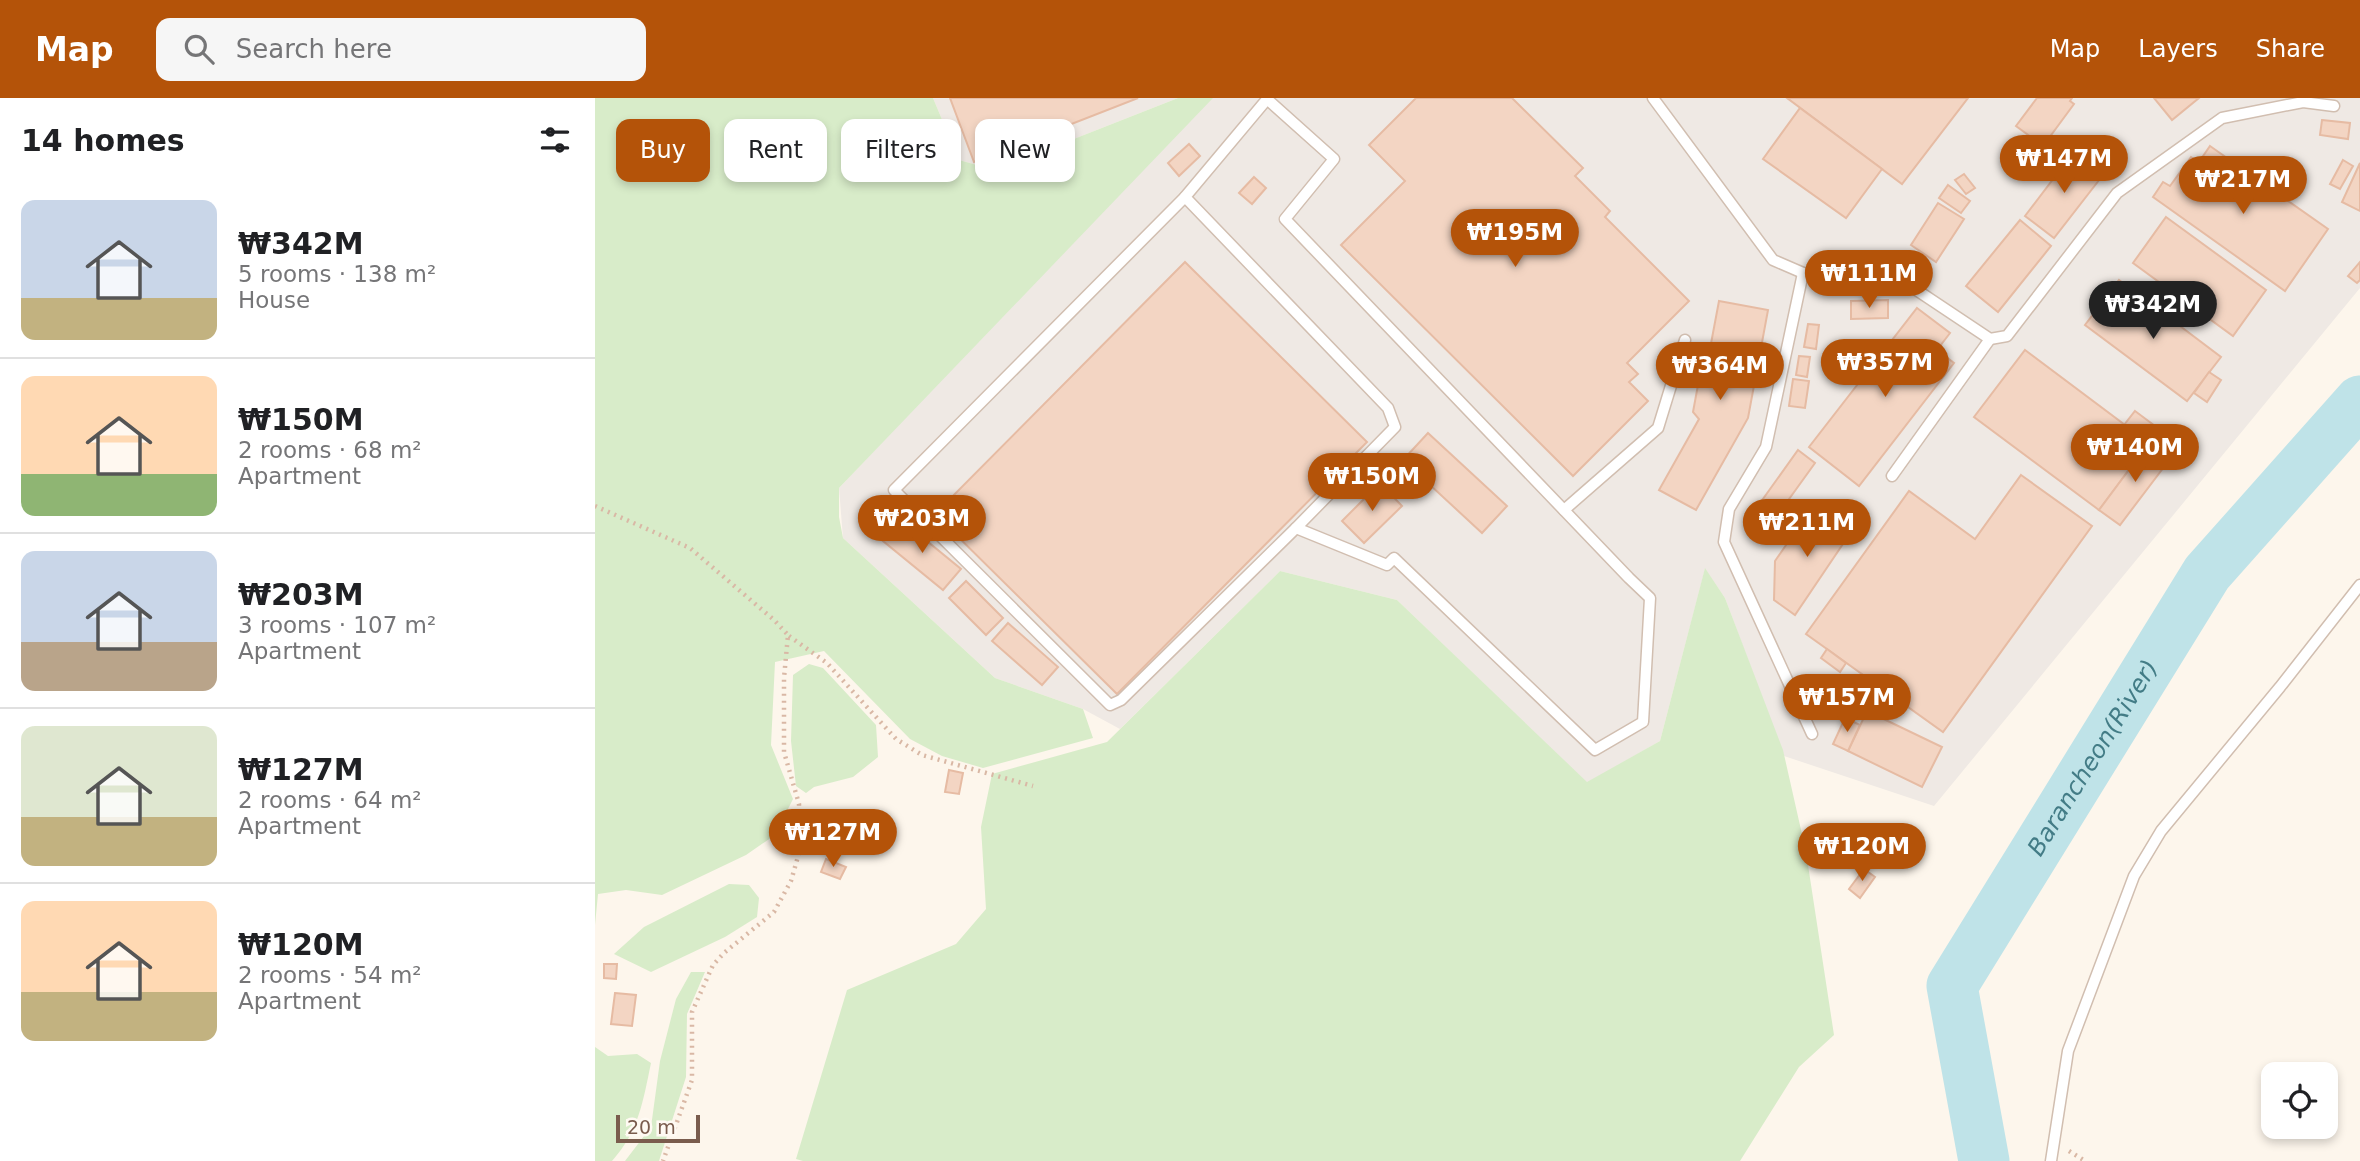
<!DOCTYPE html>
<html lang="en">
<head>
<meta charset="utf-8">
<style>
	:root { --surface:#fff; --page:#f6f6f6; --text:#202124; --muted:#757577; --line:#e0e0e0; --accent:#b45309 }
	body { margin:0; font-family:"DejaVu Sans",sans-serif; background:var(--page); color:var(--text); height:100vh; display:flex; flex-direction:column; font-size:26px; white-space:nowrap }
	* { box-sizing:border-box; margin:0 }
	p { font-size:23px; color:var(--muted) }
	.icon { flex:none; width:38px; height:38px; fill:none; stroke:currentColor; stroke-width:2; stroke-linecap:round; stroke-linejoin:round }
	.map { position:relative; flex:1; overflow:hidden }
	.panel { display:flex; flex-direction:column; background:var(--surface); width:595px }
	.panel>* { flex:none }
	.banner { position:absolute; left:21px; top:21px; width:665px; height:63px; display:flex; gap:14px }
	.tools { position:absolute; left:1666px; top:964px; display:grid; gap:14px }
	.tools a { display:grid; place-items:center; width:77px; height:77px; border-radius:14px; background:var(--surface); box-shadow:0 4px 10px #0003; font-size:35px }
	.scale { position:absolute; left:21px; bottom:18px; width:84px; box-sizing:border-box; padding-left:7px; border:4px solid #7a5c4d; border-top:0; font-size:19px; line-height:24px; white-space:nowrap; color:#7a5c4d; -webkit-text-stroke:5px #fffaf3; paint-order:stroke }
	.price { position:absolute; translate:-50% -60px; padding:0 16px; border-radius:24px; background:var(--accent); color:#fff; font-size:23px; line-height:46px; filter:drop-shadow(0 2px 4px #0008) }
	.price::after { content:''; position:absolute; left:50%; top:42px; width:21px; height:16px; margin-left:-10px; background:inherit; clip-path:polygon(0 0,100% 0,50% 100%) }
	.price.selected { background:#222; color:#fff }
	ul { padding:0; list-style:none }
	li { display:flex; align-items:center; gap:21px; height:175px; padding:0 21px }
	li+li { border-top:2px solid var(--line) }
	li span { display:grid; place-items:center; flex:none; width:196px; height:140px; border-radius:14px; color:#555 }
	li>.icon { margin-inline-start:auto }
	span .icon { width:84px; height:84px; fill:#fffc; stroke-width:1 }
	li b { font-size:30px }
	h2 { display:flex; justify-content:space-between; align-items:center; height:84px; padding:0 21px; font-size:30px }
	.pill { padding:0 24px; border-radius:14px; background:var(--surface); box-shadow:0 4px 10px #0003; font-size:24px; line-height:63px }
	.pill.selected { background:var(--accent); color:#fff }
	header { display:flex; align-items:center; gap:42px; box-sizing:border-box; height:98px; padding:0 35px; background:var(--accent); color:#fff }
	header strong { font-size:33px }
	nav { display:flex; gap:38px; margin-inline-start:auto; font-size:24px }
	.search { width:490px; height:63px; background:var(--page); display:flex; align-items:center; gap:18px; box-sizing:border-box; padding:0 24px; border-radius:14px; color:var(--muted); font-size:26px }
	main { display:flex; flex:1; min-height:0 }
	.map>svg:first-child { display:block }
</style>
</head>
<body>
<header>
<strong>Map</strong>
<div class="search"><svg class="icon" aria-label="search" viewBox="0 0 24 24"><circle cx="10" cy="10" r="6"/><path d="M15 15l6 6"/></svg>Search here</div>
<nav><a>Map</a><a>Layers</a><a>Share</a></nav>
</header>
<main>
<section class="panel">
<h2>14 homes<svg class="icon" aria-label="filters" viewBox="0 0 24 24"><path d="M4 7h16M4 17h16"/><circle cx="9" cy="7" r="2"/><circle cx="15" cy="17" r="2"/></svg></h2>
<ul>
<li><span style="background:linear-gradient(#c9d6e8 70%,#c2b280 0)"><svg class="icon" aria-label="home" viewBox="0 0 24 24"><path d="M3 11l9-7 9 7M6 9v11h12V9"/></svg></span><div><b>₩342M</b><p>5 rooms · 138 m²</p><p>House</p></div></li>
<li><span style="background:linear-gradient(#ffd9b3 70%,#8fb573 0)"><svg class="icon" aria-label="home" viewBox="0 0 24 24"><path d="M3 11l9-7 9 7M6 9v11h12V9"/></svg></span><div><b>₩150M</b><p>2 rooms · 68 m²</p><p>Apartment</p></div></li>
<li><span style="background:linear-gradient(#c9d6e8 65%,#b9a48a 0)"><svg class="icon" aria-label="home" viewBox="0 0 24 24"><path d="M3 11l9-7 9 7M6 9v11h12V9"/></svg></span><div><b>₩203M</b><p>3 rooms · 107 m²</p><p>Apartment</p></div></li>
<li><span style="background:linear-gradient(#dfe7d0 65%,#c2b280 0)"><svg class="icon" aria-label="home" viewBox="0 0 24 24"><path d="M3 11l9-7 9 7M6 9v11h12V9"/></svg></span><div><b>₩127M</b><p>2 rooms · 64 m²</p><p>Apartment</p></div></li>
<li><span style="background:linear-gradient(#ffd9b3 65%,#c2b280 0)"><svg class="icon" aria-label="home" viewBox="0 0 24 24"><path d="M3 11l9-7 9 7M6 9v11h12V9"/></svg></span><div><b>₩120M</b><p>2 rooms · 54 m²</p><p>Apartment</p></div></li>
</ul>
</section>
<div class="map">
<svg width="1765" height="1063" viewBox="0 0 1765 1063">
	<rect width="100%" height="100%" fill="#fdf6ec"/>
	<!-- industrial -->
	<g fill="#efe9e4">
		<path d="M 338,0 L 583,0 L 400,72 L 364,62 Z"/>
		<path d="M 612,0 L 1765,0 L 1765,190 L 1339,708 L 1189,658 L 1130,500 L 1110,471 L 1065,643 L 992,685 L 802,502 L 685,473 L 525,631 L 488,611 L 400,580 L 248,440 L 244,390 Z"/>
	</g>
	<!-- green -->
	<g fill="#d8ecc9">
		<path d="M 0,0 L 338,0 L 364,62 L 400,72 L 583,0 L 618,0 L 244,390 L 244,419 L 248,440 L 400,580 L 488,611 L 498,640 L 388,670 L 347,658 L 315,641 L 229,553 L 180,564 L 176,647 L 198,701 L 180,737 L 151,757 L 67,797 L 31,792 L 3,796 L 0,827 Z"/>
		<path d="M 1110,470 L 1130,500 L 1188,652 L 1211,754 L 1239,937 L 1204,969 L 1145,1063 L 208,1063 L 201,1061 L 252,892 L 361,846 L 391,811 L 386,729 L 397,676 L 512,644 L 685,473 L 802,502 L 992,684 L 1065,643 Z"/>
		<path d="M 214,566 L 228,570 L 281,627 L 283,659 L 258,679 L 219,689 L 211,695 L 201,688 L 196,643 L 198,577 Z"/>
		<path d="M 134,786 L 154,787 L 164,800 L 162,819 L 130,839 L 56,874 L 19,856 L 49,829 Z"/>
		<path d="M 96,874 L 110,874 L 92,916 L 91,979 L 64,1063 L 30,1063 L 56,1029 L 65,963 L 81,901 Z"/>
		<path d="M 0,949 L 13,958 L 42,956 L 56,965 C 48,1003 44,1033 17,1063 L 0,1063 Z"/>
	</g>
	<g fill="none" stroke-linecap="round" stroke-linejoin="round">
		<!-- river -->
		<path stroke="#bfe3e8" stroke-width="51" id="s1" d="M 1389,1063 L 1357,888 L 1612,475 L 1765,303"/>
	</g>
	<!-- building -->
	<g fill="#f3d5c3" stroke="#e6bba3" stroke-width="2">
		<path d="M 355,0 L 543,0 L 379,64 Z"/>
		<path d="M 821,0 L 917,0 L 988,70 L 980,78 L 1015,113 L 1010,119 L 1094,203 L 1032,265 L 1043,276 L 1034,284 L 1053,303 L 978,378 L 746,147 L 810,83 L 774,47 Z"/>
		<path d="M 1192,0 L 1373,0 L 1307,86 Z"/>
		<path d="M 1442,0 L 1477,0 L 1475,3 L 1479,6 L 1448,48 L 1421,28 Z"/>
		<path d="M 1559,0 L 1604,0 L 1577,22 Z"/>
		<path d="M 1205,10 L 1287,71 L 1251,120 L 1168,61 Z"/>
		<path d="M 1727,22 L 1755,25 L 1753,41 L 1725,37 Z"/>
		<path d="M 594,46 L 605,58 L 584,78 L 573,65 Z"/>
		<path d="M 1615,48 L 1733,131 L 1690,193 L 1558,99 L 1568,84 L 1575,88 L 1596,59 L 1604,64 Z"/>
		<path d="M 1478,55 L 1508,77 L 1459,140 L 1430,118 Z"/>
		<path d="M 1748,62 L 1758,68 L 1745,91 L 1735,86 Z"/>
		<path d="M 1765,65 L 1765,113 L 1747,104 Z"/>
		<path d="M 1369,76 L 1380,90 L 1371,96 L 1360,82 Z"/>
		<path d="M 659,79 L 671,90 L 657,106 L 644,95 Z"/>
		<path d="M 1353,87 L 1375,103 L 1366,115 L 1344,100 Z"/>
		<path d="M 1343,105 L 1369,121 L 1341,164 L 1316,147 Z"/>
		<path d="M 1571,119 L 1671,192 L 1638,238 L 1538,165 Z"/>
		<path d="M 1425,122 L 1456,148 L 1403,214 L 1371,188 Z"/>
		<path d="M 590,164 L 772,344 L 522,596 L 340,416 Z"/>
		<path d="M 1765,164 L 1765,182 L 1762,185 L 1753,178 Z"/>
		<path d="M 1524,182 L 1626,259 L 1592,303 L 1490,227 Z"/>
		<path d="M 1293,202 L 1293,220 L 1256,221 L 1256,203 Z"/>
		<path d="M 1124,203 L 1173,212 L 1153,320 L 1101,412 L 1064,392 L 1104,321 L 1098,314 L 1103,287 L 1108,288 Z"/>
		<path d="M 1322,210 L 1355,235 L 1342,252 L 1359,265 L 1264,388 L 1214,349 Z"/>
		<path d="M 1213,226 L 1224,227 L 1221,251 L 1209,249 Z"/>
		<path d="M 1430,252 L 1554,345 L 1504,412 L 1379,319 Z"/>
		<path d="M 1204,258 L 1215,259 L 1212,279 L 1201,277 Z"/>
		<path d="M 1614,274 L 1626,282 L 1612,304 L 1599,295 Z"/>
		<path d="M 1198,281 L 1214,283 L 1210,310 L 1194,308 Z"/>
		<path d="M 1540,313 L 1564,331 L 1554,345 L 1529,327 Z"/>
		<path d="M 833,335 L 912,408 L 887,435 L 808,362 Z"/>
		<path d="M 1554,345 L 1575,361 L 1525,427 L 1504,412 Z"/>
		<path d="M 1203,352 L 1220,365 L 1184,415 L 1177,410 L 1159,433 L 1150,426 Z"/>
		<path d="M 1426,377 L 1497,428 L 1348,634 L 1211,536 L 1314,393 L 1380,441 Z"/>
		<path d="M 785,385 L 807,408 L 769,445 L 747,423 Z"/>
		<path d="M 1218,408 L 1256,434 L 1200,517 L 1179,502 L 1180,463 Z"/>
		<path d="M 305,421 L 366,471 L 348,492 L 288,443 Z"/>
		<path d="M 371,483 L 408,520 L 391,537 L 354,500 Z"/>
		<path d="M 413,525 L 463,569 L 447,587 L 397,543 Z"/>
		<path d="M 1232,551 L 1251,565 L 1245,574 L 1226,560 Z"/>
		<path d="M 1272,613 L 1347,649 L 1327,689 L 1253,653 Z"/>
		<path d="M 1250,620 L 1265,627 L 1253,653 L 1238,646 Z"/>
		<path d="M 354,672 L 368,675 L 364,696 L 350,694 Z"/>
		<path d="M 231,761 L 251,769 L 245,781 L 226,774 Z"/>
		<path d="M 1269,771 L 1280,779 L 1265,800 L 1254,791 Z"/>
		<path d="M 9,866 L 22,866 L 21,881 L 9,880 Z"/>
		<path d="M 20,895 L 41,897 L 37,928 L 16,926 Z"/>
	</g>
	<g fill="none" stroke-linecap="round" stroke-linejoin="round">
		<!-- lane casing -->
		<g stroke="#d1beb0" stroke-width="13">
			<g id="lane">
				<path d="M 673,0 L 590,99 L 793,310 L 800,329 L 701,430"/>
				<path d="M 1058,0 L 1178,162 L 1236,187 L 1287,177 L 1308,183 L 1395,241 L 1412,238 L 1522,95 L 1627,20 L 1708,4 L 1739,8"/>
				<path d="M 590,99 L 299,392 L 515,607 L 526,602 L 701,430 L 792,467 L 799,460 L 1000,652 L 1048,624 L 1055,500 L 1034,480 L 690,121 L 739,61 L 672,1"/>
				<path d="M 1208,175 L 1171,349 L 1134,411 L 1129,444 L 1217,636"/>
				<path d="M 1297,378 L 1395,241"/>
				<path d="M 969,412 L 1063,330 L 1090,242"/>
				<path d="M 1456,1063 L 1473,953 L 1539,778 L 1566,733 L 1685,589 L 1765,487"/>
			</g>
		</g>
		<!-- path -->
		<g stroke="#d9b8a5" stroke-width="4.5" stroke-dasharray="2 5" stroke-linecap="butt">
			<path d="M 0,408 L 95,450 L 179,522 L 193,537 L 189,580 L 189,654 L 204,706 L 204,755 L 196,783 L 179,814 L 129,855 L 118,867 L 97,914 L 97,982 L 68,1063"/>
			<path d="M 194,538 L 232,565 L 301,641 L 327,657 L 438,688"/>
			<path d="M 1474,1053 L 1490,1063"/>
		</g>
		<!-- lane -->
		<use href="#lane" stroke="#fff" stroke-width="10"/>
	</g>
	<g text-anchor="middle" stroke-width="6" stroke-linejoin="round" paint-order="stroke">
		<!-- water labels -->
		<g font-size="24" font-style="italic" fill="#437c86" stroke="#fffaf3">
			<text dy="8" stroke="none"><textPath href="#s1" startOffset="446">Barancheon(River)</textPath></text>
		</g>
	</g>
</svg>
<div class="tools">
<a><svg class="icon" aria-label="locate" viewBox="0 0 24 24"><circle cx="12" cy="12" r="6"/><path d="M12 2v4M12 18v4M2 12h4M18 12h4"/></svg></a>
</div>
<div class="scale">20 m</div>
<b class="price" style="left:1469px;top:97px">₩147M</b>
<b class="price" style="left:1648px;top:118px">₩217M</b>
<b class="price" style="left:920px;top:171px">₩195M</b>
<b class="price" style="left:1274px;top:212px">₩111M</b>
<b class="price selected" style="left:1558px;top:243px">₩342M</b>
<b class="price" style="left:1290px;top:301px">₩357M</b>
<b class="price" style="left:1125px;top:304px">₩364M</b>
<b class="price" style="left:1540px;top:386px">₩140M</b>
<b class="price" style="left:777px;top:415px">₩150M</b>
<b class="price" style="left:327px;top:457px">₩203M</b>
<b class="price" style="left:1212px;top:461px">₩211M</b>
<b class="price" style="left:1252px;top:636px">₩157M</b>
<b class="price" style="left:238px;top:771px">₩127M</b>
<b class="price" style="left:1267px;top:785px">₩120M</b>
<div class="banner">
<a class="pill selected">Buy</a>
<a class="pill">Rent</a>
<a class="pill">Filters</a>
<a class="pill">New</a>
</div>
</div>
</main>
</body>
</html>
